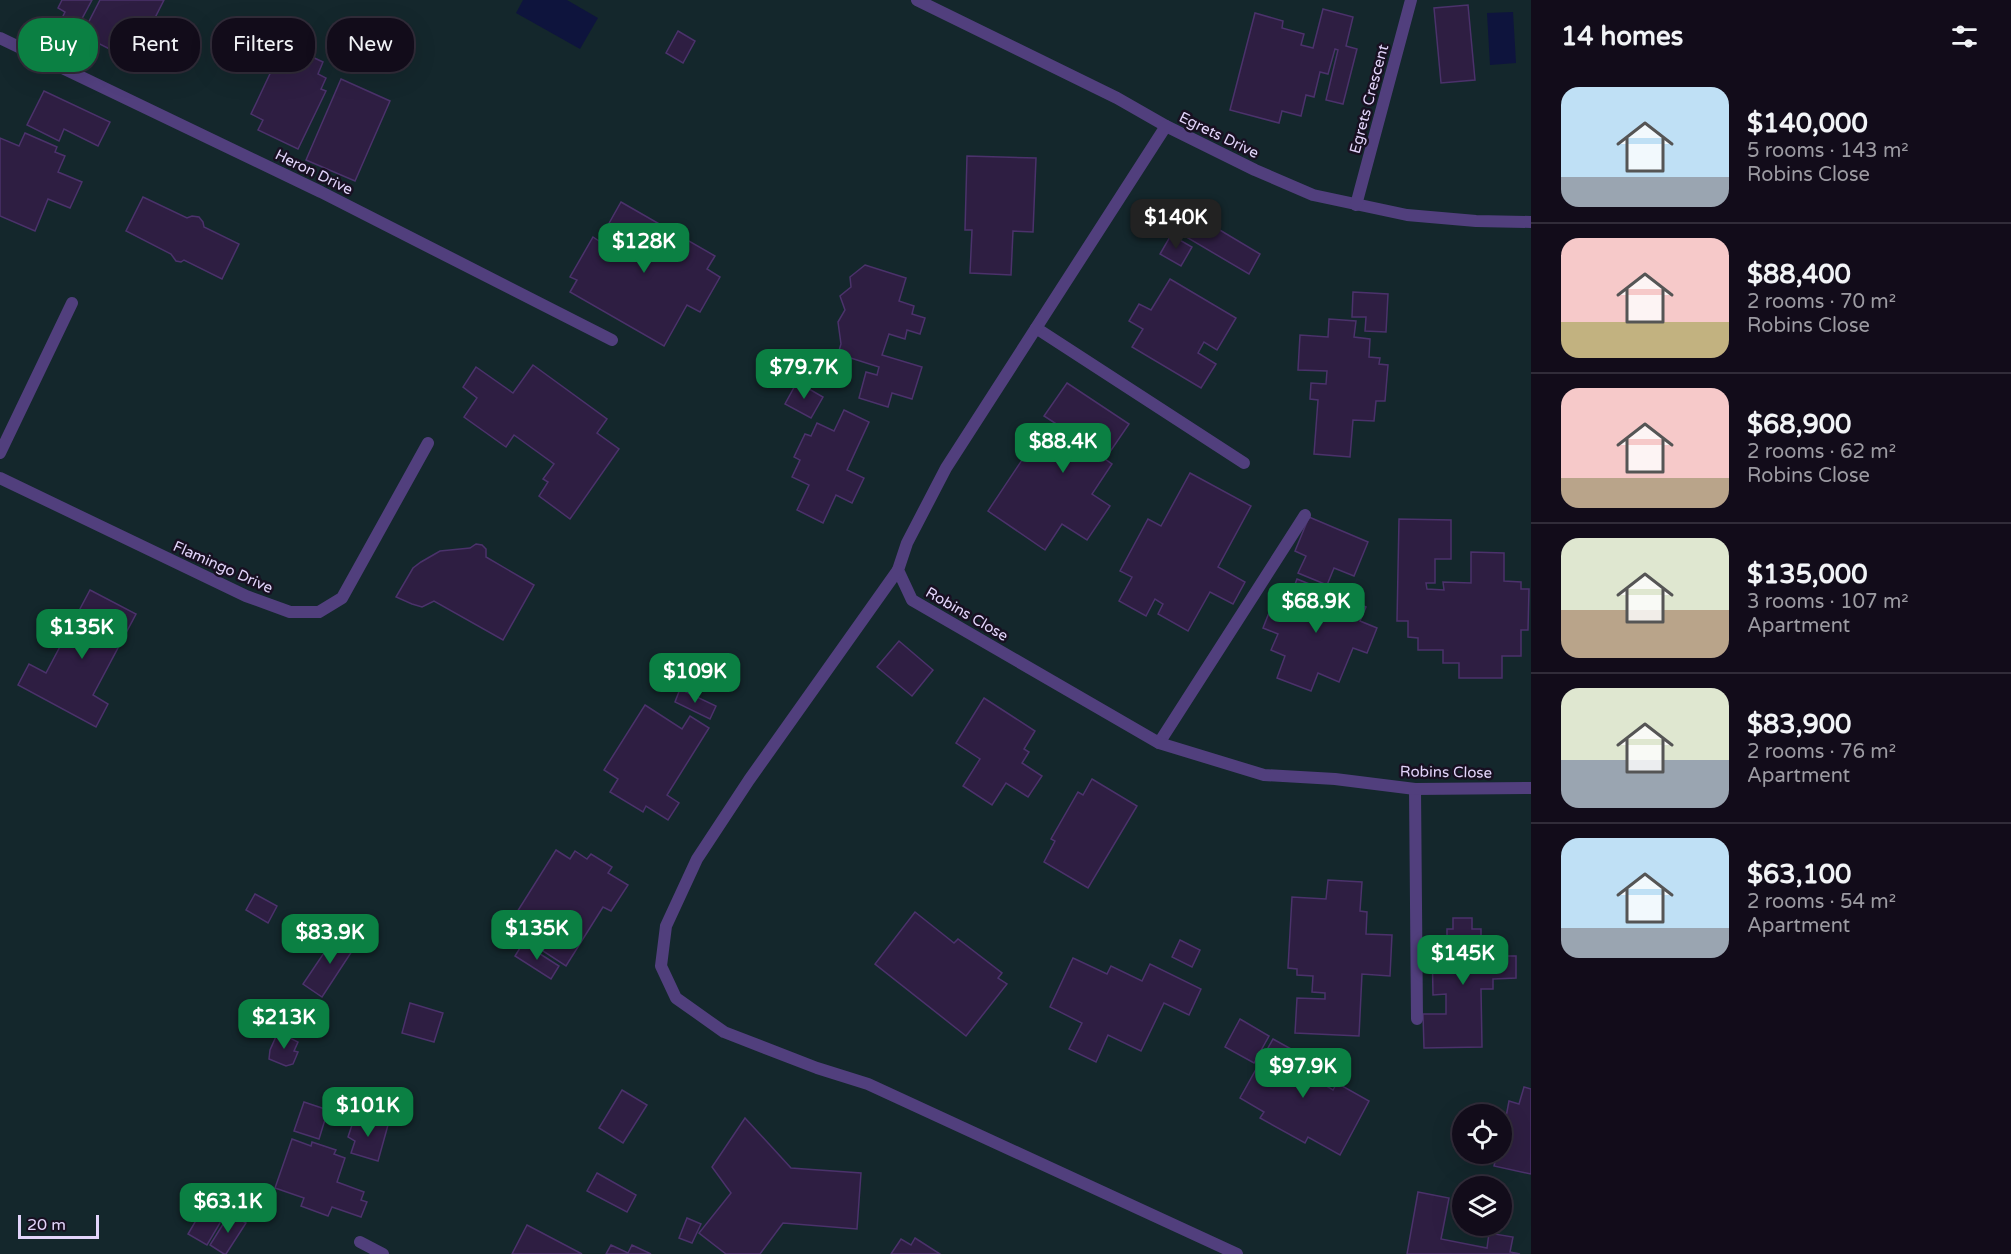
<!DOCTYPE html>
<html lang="en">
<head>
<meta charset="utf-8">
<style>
	:root { --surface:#120c1a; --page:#1b1523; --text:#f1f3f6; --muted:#9c9ba2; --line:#312c39; --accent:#0b8043 }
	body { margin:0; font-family:"Varela Round",sans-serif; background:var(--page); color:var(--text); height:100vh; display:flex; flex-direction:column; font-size:22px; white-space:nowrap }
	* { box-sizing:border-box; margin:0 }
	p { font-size:20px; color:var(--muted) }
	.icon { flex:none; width:33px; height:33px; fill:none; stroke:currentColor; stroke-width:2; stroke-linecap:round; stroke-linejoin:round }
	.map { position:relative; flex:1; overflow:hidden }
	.side { display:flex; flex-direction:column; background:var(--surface); width:480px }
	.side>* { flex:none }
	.banner { position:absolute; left:18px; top:18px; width:570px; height:54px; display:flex; gap:12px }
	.controls { position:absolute; left:1452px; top:1104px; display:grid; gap:12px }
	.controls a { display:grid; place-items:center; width:60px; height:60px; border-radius:50%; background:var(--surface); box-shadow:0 6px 24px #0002,0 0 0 2px var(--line); font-size:30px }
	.scale { position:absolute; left:18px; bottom:15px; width:81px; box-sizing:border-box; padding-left:6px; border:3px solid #e3d5fb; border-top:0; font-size:16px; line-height:21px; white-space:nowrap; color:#e3d5fb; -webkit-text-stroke:4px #181022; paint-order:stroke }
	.price { position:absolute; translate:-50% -51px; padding:0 14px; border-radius:12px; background:var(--accent); color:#fff; font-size:20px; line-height:39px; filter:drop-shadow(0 2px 3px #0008) }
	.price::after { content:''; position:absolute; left:50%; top:36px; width:18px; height:14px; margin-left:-9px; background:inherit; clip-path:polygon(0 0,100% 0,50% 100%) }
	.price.current { background:#222; color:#fff }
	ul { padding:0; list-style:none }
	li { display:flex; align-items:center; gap:18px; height:150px; padding:0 30px }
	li+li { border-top:2px solid var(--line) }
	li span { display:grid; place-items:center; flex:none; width:168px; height:120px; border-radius:18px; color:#555 }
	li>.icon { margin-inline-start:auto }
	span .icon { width:72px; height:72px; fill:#fffc; stroke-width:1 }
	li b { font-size:26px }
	h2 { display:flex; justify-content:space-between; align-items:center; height:72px; padding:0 30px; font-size:26px }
	.chip { padding:0 21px; border-radius:24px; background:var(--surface); box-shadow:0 6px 24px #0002,0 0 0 2px var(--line); font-size:21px; line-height:54px }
	.chip.current { background:var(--accent); color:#fff }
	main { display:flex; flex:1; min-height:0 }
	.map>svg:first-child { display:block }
</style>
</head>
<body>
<main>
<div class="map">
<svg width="1531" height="1254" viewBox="0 0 1531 1254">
	<rect width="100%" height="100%" fill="#181022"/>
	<!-- green -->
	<path fill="#14272c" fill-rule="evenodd" d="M 0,0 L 1531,0 L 1531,1254 L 0,1254 ZM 1462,1114 L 1502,1114 L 1502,1154 L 1462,1154 ZM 1462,1186 L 1502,1186 L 1502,1226 L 1462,1226 Z"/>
	<!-- water -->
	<g fill="#0e143d">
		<path d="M 523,0 L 567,0 L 598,18 L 580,49 L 516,13 Z"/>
		<path d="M 1513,12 L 1516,63 L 1490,65 L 1487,13 Z"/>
	</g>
	<!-- building -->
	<g fill="#2e1e42" stroke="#4b326b" stroke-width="1.5">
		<path d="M 62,0 L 92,0 L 70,41 L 55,32 L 65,12 L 58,8 Z"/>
		<path d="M 100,0 L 164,0 L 133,61 L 82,35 Z"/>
		<path d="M 1468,5 L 1475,80 L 1441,83 L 1434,8 Z"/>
		<path d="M 1323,9 L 1353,17 L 1346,46 L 1357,49 L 1343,104 L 1326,100 L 1338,50 L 1335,49 L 1328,74 L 1320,72 L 1314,97 L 1306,95 L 1301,116 L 1282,111 L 1279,123 L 1230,110 L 1255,13 L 1283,21 L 1282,28 L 1304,34 L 1301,45 L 1313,48 Z"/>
		<path d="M 678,31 L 695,41 L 683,63 L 666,53 Z"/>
		<path d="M 284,44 L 323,62 L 318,74 L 326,78 L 321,89 L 326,91 L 298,149 L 258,130 L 263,120 L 251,114 Z"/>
		<path d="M 341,79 L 390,101 L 355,181 L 306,160 Z"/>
		<path d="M 44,91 L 110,122 L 98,146 L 64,129 L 59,141 L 27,125 Z"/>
		<path d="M 25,133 L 57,147 L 55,152 L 65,156 L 58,172 L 82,182 L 70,208 L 48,199 L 35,231 L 0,216 L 0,138 L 19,146 Z"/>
		<path d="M 967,156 L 1036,158 L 1033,232 L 1013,231 L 1011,275 L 970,273 L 972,230 L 965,230 Z"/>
		<path d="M 143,197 L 187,218 L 192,216 L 199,217 L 203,222 L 204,227 L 239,244 L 222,279 L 184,260 L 181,262 L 176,261 L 171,254 L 126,231 Z"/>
		<path d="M 621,202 L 715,256 L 707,269 L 720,277 L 700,312 L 687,305 L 664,346 L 570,292 L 577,280 L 570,277 L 593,237 L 599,241 Z"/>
		<path d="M 1173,202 L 1260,254 L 1249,274 L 1161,222 Z"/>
		<path d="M 1171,235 L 1192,247 L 1181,266 L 1160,254 Z"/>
		<path d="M 865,265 L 906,278 L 899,301 L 914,306 L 912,314 L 925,318 L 920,334 L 907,330 L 905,339 L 889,334 L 882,355 L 922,367 L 912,399 L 892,393 L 888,407 L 859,398 L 866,372 L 877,375 L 879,367 L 838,354 L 841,344 L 838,322 L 845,310 L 840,296 L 851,287 L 850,277 Z"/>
		<path d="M 1170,279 L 1236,318 L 1217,350 L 1204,342 L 1198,353 L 1216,364 L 1201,388 L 1132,347 L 1143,329 L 1129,321 L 1139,304 L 1151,310 Z"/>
		<path d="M 1353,292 L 1388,294 L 1386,332 L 1365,331 L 1366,317 L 1352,317 Z"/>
		<path d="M 1329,319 L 1356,321 L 1354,337 L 1370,339 L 1369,357 L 1380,358 L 1379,364 L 1388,365 L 1385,401 L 1376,401 L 1374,421 L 1353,420 L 1350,457 L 1314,454 L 1318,400 L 1310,399 L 1311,383 L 1326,384 L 1327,371 L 1298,370 L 1300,335 L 1328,337 Z"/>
		<path d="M 533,365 L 607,419 L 597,433 L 619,449 L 570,519 L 539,496 L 548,482 L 543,479 L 554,464 L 514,435 L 506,447 L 464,417 L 477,398 L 463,387 L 476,367 L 513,393 Z"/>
		<path d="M 797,382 L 823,397 L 811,418 L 785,404 Z"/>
		<path d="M 1067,383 L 1129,424 L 1105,459 L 1112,464 L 1092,494 L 1110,506 L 1087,540 L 1062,524 L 1045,550 L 988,511 L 1034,442 L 1056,457 L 1072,434 L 1044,416 Z"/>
		<path d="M 844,410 L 869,422 L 847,470 L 864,478 L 852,503 L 836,495 L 823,523 L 797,510 L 809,485 L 792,477 L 800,460 L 794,457 L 805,434 L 811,436 L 817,423 L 834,431 Z"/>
		<path d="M 1190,473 L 1251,506 L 1218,567 L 1245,582 L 1233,604 L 1210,592 L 1188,631 L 1158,614 L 1163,604 L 1155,599 L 1146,616 L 1119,601 L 1132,577 L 1120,571 L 1148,519 L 1161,526 Z"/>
		<path d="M 1309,517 L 1368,542 L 1354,576 L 1334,568 L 1327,585 L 1298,573 L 1306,556 L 1295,551 Z"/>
		<path d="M 1399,519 L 1451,520 L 1451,559 L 1435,559 L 1435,583 L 1426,583 L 1427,589 L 1444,590 L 1443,582 L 1471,583 L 1471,552 L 1504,553 L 1504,581 L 1521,582 L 1521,589 L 1529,589 L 1528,630 L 1521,630 L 1521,656 L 1502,656 L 1502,678 L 1459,678 L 1459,663 L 1443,663 L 1443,650 L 1418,650 L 1418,638 L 1408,637 L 1408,621 L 1397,621 Z"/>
		<path d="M 476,544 L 482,545 L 486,549 L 486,557 L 534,585 L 503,640 L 434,601 L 422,607 L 412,604 L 396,597 L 413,568 L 421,562 L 440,551 L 470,548 Z"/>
		<path d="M 1297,579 L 1366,607 L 1360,621 L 1377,628 L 1367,653 L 1353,648 L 1339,682 L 1318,673 L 1311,691 L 1277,678 L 1285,656 L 1271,650 L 1278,634 L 1263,628 L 1276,595 L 1289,600 Z"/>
		<path d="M 90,590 L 136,614 L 93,695 L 108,704 L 96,727 L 18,685 L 29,664 L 46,673 Z"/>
		<path d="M 899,641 L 933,670 L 912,696 L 877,667 Z"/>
		<path d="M 680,689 L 716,706 L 710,719 L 675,702 Z"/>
		<path d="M 984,698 L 1035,731 L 1024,749 L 1029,752 L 1022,763 L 1042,776 L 1028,797 L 1006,783 L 992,805 L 963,786 L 980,759 L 956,743 Z"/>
		<path d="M 645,705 L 682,729 L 690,716 L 709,728 L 667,795 L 679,803 L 668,820 L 646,806 L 643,812 L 610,792 L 618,779 L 604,770 Z"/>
		<path d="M 1092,779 L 1137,806 L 1088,888 L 1044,862 L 1055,841 L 1051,839 L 1078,792 L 1083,795 Z"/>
		<path d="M 556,850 L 570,859 L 575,851 L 587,859 L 591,854 L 612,867 L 608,873 L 628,885 L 611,911 L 603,907 L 566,966 L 543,951 L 547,943 L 512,920 Z"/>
		<path d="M 1328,880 L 1362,882 L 1360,911 L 1367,912 L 1366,934 L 1392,935 L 1390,976 L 1362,974 L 1359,1036 L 1295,1033 L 1297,998 L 1325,999 L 1325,993 L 1312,992 L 1313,976 L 1297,975 L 1297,969 L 1288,968 L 1292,897 L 1326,899 Z"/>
		<path d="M 255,894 L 277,906 L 268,923 L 246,910 Z"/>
		<path d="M 915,912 L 954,943 L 958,939 L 1002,973 L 998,978 L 1007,984 L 966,1036 L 875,964 Z"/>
		<path d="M 1453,918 L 1472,918 L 1472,929 L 1481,929 L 1481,942 L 1492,942 L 1492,956 L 1516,956 L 1516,978 L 1493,979 L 1493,989 L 1481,989 L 1482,1047 L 1424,1048 L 1423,1014 L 1446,1014 L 1446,994 L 1433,995 L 1432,944 L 1447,943 L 1447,929 L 1453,929 Z"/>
		<path d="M 338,932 L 356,945 L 322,997 L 303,984 Z"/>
		<path d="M 1180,940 L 1200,950 L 1192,967 L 1172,957 Z"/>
		<path d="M 523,943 L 559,966 L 551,979 L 515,956 Z"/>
		<path d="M 1073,958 L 1107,974 L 1111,966 L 1142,981 L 1150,964 L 1201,989 L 1189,1015 L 1164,1003 L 1141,1051 L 1108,1035 L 1096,1062 L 1069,1049 L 1082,1023 L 1050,1007 Z"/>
		<path d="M 410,1003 L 443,1013 L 434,1042 L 402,1033 Z"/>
		<path d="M 1240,1019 L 1269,1036 L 1254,1063 L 1225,1047 Z"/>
		<path d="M 278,1032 L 298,1042 L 294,1051 L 298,1052 L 293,1064 L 286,1066 L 269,1059 L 270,1050 Z"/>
		<path d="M 1273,1039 L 1320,1065 L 1313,1078 L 1333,1090 L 1337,1083 L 1369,1101 L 1340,1155 L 1308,1137 L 1305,1143 L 1260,1118 L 1264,1112 L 1240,1098 Z"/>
		<path d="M 1524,1087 L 1531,1089 L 1531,1174 L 1494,1166 L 1497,1154 L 1502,1154 L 1502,1116 L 1506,1117 L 1509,1101 L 1519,1104 Z"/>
		<path d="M 622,1090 L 647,1105 L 623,1143 L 599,1128 Z"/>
		<path d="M 304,1102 L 328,1110 L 319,1139 L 294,1131 Z"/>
		<path d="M 355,1116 L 388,1125 L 378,1161 L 351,1153 L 355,1141 L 348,1137 Z"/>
		<path d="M 745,1118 L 791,1168 L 861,1173 L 857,1229 L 783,1223 L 760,1254 L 726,1254 L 699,1233 L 731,1193 L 712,1167 Z"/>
		<path d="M 292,1139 L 311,1146 L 312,1142 L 336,1150 L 334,1154 L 345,1158 L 337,1182 L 364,1192 L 361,1200 L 367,1202 L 361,1217 L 332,1207 L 328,1216 L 301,1206 L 304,1198 L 275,1188 Z"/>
		<path d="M 597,1173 L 636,1195 L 627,1212 L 587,1191 Z"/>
		<path d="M 1418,1192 L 1449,1198 L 1441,1239 L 1487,1248 L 1489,1233 L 1513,1237 L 1510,1252 L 1520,1254 L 1407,1254 Z"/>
		<path d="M 208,1200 L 227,1211 L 207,1245 L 188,1234 Z"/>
		<path d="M 230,1213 L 246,1223 L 226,1254 L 224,1254 L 210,1245 Z"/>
		<path d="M 687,1218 L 701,1224 L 692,1243 L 679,1238 Z"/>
		<path d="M 527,1225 L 582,1254 L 512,1254 Z"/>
		<path d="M 915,1238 L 940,1254 L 891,1254 L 901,1239 L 911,1245 Z"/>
		<path d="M 611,1245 L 628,1253 L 632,1245 L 651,1254 L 606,1254 Z"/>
	</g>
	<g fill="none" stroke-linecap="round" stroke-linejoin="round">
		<!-- lane -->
		<g stroke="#513f7d" stroke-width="12">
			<path d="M 1036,328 L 1244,463"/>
			<path d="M 0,453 L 72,303"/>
			<path d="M 1159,743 L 1305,515"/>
			<path d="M 1415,789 L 1417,1019"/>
		</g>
		<!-- street -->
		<g stroke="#513f7d" stroke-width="12">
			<path d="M 917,0 L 1117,98 L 1166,126 L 1255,170 L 1313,195 L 1407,215 L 1476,221 L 1531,222"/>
			<path d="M 0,38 L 321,192 L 612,340"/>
			<path d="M 1166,126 L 946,468 L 907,543 L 898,570 L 912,600 L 1159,743 L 1264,775 L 1335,779 L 1415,789 L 1531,788"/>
			<path d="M 1356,205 L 1411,0"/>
			<path d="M 0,478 L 246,596 L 290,612 L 319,612 L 342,598 L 428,443"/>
			<path d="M 898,570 L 749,780 L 697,859 L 666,926 L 661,966 L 676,998 L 724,1032 L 817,1068 L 868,1084 L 1237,1254"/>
			<path d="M 360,1242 L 383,1254"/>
		</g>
	</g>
	<g text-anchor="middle" stroke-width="5" stroke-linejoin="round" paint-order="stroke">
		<!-- street labels -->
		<g font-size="15" fill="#e3d5fb" stroke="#181022">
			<text transform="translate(1369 99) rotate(-75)" y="5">Egrets Crescent</text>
			<text transform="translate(1219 135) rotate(26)" y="5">Egrets Drive</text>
			<text transform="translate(314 172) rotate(26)" y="5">Heron Drive</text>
			<text transform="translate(223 567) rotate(24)" y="5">Flamingo Drive</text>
			<text transform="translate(967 614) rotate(30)" y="5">Robins Close</text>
			<text transform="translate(1446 772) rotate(1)" y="5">Robins Close</text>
		</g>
	</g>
</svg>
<div class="controls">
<a><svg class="icon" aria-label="locate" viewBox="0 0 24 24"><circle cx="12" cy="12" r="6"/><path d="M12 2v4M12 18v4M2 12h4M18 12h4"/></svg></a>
<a><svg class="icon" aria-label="layers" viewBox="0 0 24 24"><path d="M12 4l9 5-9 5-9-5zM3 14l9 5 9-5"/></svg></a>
</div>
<div class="scale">20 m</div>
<b class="price current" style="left:1176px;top:250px">$140K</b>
<b class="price" style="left:644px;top:274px">$128K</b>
<b class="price" style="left:804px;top:400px">$79.7K</b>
<b class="price" style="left:1063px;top:474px">$88.4K</b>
<b class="price" style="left:1316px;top:634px">$68.9K</b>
<b class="price" style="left:82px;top:660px">$135K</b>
<b class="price" style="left:695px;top:704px">$109K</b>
<b class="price" style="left:537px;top:961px">$135K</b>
<b class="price" style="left:330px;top:965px">$83.9K</b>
<b class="price" style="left:1463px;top:986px">$145K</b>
<b class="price" style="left:284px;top:1050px">$213K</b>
<b class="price" style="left:1303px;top:1099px">$97.9K</b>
<b class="price" style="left:368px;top:1138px">$101K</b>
<b class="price" style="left:228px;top:1234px">$63.1K</b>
<div class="banner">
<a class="chip current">Buy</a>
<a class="chip">Rent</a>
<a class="chip">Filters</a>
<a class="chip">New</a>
</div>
</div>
<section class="side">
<h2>14 homes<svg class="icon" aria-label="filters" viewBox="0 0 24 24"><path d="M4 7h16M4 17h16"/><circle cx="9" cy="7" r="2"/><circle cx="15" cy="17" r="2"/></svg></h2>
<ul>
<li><span style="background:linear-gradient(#bfe0f5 75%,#9aa5b1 0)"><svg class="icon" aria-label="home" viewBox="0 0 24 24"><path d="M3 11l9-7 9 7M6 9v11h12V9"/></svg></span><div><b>$140,000</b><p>5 rooms · 143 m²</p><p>Robins Close</p></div></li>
<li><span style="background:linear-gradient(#f6c9c9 70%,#c2b280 0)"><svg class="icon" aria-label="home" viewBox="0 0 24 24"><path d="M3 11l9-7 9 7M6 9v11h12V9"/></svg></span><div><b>$88,400</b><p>2 rooms · 70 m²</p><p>Robins Close</p></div></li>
<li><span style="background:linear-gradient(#f6c9c9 75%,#b9a48a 0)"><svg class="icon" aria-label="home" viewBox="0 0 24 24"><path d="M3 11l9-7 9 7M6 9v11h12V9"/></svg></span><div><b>$68,900</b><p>2 rooms · 62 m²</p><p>Robins Close</p></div></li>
<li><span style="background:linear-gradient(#dfe7d0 60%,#b9a48a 0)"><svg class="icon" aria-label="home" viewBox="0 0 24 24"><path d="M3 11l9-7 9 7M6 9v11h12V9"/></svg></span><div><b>$135,000</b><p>3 rooms · 107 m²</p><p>Apartment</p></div></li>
<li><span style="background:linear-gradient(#dfe7d0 60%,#9aa5b1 0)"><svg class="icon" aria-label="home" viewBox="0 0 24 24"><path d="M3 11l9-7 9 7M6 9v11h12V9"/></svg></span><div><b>$83,900</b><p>2 rooms · 76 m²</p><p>Apartment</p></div></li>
<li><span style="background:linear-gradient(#bfe0f5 75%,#9aa5b1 0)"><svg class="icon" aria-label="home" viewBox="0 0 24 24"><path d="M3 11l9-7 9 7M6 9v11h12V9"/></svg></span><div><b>$63,100</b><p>2 rooms · 54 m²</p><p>Apartment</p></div></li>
</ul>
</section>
</main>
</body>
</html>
